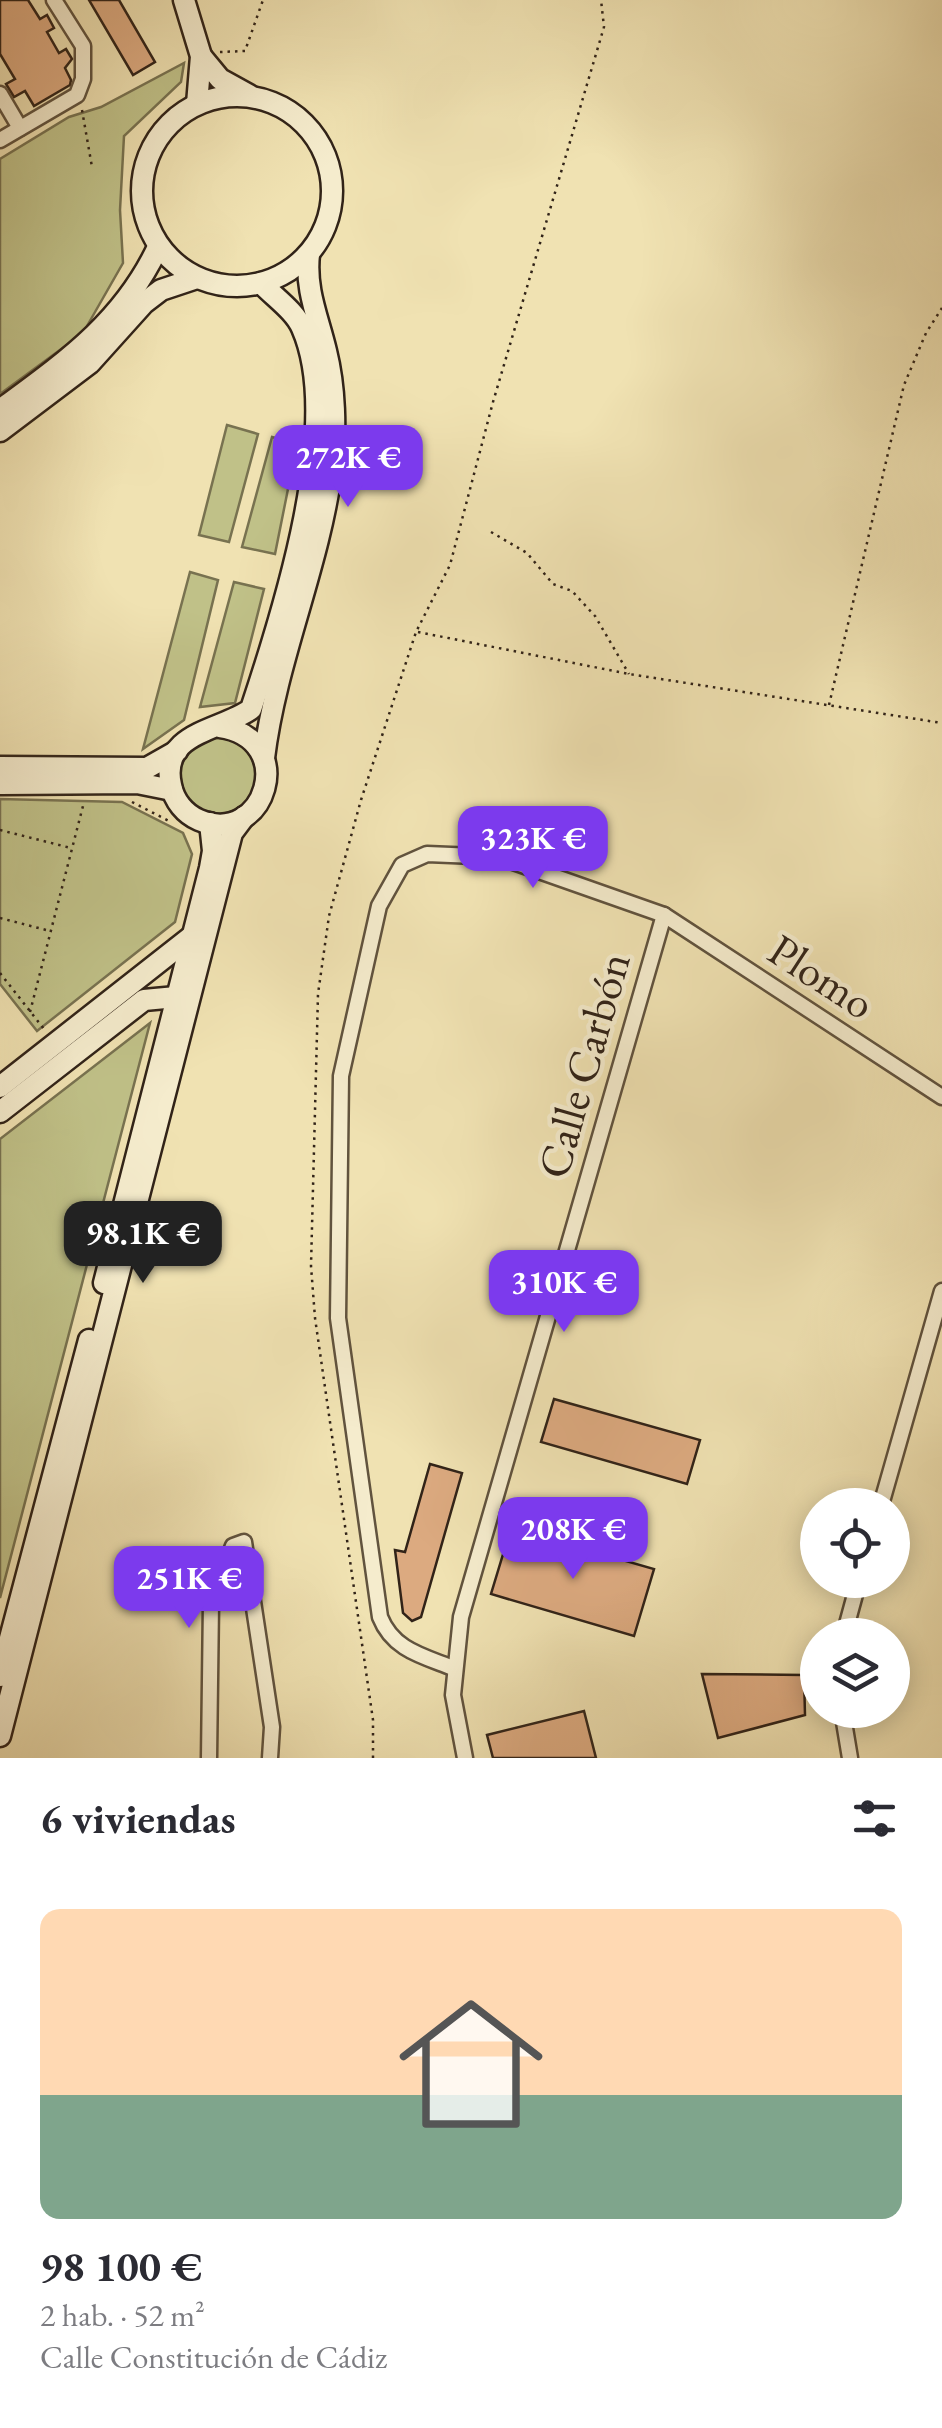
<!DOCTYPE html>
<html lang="es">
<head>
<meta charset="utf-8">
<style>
	:root { --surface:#fff; --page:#f7f7f7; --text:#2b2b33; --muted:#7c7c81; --accent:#7c3aed }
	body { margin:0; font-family:"EB Garamond",serif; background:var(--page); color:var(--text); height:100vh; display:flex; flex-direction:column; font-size:38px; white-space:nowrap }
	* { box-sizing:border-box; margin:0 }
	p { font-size:32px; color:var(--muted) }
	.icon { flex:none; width:55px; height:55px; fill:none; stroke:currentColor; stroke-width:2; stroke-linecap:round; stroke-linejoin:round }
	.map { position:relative; height:1758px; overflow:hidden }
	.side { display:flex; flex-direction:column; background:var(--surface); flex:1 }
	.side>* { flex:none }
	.buttons { position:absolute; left:800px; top:1488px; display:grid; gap:20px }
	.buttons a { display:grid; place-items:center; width:110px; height:110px; border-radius:50%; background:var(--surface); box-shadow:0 5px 25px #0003; font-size:50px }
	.price { position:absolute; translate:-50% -85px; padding:0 22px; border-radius:20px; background:var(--accent); color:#fff; font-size:32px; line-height:65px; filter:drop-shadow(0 2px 5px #0008) }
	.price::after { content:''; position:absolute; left:50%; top:60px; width:30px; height:22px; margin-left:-15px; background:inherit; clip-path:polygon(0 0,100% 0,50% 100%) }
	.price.current { background:#222; color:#fff }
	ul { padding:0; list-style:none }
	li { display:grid; align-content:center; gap:20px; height:530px; padding:0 40px }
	li span { display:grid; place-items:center; height:310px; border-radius:20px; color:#555 }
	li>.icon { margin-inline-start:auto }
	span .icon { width:180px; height:180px; fill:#fffc; stroke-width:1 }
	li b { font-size:42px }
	h2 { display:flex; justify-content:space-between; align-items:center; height:120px; padding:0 40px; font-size:42px }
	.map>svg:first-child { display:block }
</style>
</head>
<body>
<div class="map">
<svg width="942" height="1758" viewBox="0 0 942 1758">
	<rect width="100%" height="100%" fill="#f0e2b2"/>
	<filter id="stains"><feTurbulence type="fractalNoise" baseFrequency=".002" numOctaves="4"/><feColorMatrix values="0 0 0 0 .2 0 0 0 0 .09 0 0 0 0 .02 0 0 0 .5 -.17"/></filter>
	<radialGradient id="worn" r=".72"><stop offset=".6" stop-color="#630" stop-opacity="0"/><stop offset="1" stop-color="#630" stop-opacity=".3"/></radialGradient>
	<!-- green -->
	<g fill="#c0c188" stroke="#787250" stroke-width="2.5">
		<path d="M 184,63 L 181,82 L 124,136 L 120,210 L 123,263 L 83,333 L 0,394 L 0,159 L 69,117 L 101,107 Z"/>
		<path d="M 227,425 L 258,434 L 229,542 L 199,535 Z"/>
		<path d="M 272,437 L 297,444 L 275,554 L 242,547 Z"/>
		<path d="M 190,572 L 218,580 L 184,720 L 143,749 Z"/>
		<path d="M 234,582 L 264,589 L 235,703 L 200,707 Z"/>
		<circle cx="218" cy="776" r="38"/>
		<path d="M 0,799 L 122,802 L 183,833 L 192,854 L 175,922 L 37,1031 L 0,984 Z"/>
		<path d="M 150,1023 L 0,1598 L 0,1139 Z"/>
	</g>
	<!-- building -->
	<g fill="#dcaa80" stroke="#312318" stroke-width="2.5">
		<path d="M 0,0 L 28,0 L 40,19 L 47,15 L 54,28 L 47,32 L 59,53 L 66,49 L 72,59 L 65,68 L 71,80 L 70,85 L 34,106 L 25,91 L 14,97 L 6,84 L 15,79 L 0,54 Z"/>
		<path d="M 89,0 L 119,0 L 155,62 L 133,75 Z"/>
		<path d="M 554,1399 L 700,1440 L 687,1484 L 541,1442 Z"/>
		<path d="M 430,1464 L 462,1473 L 421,1617 L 412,1621 L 403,1613 L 395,1550 L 405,1552 Z"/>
		<path d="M 511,1528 L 654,1569 L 634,1636 L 491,1594 Z"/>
		<path d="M 702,1674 L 804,1675 L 805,1715 L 718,1738 Z"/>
		<path d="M 584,1711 L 596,1758 L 493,1758 L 487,1735 Z"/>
	</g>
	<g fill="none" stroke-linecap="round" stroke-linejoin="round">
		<!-- street casing -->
		<g stroke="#61533e" stroke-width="19">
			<g id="street">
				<path d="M 0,94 L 20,128"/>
				<path d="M 0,140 L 77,95 L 83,79 L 83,46 L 54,0"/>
				<path d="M 881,1505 L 942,1291"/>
				<path d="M 844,1635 L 859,1580"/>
				<path d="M 453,1668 C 423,1656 393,1650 380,1617 L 338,1318 L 341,1076 L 379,906 L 402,865 L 427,854 L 499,857 L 664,915 L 942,1097"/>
				<path d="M 842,1710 L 850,1758"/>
				<path d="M 209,1758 L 211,1603 L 233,1546 L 244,1542 L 272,1727 L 270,1758"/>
				<path d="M 465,1758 L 453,1695 L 461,1617 L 664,915"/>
			</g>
		</g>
		<!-- secondary casing -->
		<g stroke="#312318" stroke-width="25">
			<g id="secondary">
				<path d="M 184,0 L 201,56 L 197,104"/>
				<path d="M 201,56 L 220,79 L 249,95"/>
				<circle cx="237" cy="191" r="95"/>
				<path d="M 0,410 C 65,362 123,322 158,247"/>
				<path d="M 0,431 L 90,363 L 144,303 L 161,290 L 197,278"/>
				<path d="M 220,727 C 300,739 265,848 199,820 C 185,814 174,801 171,785 C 159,732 221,731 251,709 C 283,613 344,423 302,328 C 295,311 274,297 261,283"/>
				<path d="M 264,758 C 276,659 320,565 332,466 C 336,430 335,387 326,351 C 318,317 305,290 309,254"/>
				<path d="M 0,767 L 147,768 L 177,751"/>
				<path d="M 0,784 L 137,783 L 172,790"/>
				<path d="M 0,1087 L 192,936"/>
				<path d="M 0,1112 L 144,1000 L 187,996"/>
				<path d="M 104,1283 L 210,868 L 213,851 L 210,823"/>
				<path d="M 0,1676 L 89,1340"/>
				<path d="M 0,1736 L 232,833 L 244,817"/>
			</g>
		</g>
		<!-- path -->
		<g stroke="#312318" stroke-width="2.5" stroke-dasharray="2.5 5" stroke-linecap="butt">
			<path d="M 220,52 L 245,51 L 263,0"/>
			<path d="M 82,110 L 92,167"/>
			<path d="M 491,532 L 527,553 L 553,584 L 572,591 L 595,616 L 629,674"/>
			<path d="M 418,632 L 629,674 L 942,723"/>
			<path d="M 829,705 L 904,385 L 926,333 L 942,308"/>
			<path d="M 132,802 L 169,821"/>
			<path d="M 0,830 L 71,848"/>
			<path d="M 0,918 L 50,931"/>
			<path d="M 0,973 L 44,1029"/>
			<path d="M 30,1012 L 84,802"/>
			<path d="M 373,1758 L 373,1720 L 315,1318 L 311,1266 L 318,994 L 329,916 L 361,800 L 416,632 L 450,565 L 493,402 L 604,27 L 601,0"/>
		</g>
		<!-- street -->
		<use href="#street" stroke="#f5eccd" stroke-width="14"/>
		<!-- secondary -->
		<use href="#secondary" stroke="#f5eccd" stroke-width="20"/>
	</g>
	<g text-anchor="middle" stroke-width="9" stroke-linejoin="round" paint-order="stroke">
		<!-- street labels -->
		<g font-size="45" fill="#312318" stroke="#f5eccd">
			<text transform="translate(822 976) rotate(33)" y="16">Plomo</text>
			<text transform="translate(583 1065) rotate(-74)" y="16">Calle Carbón</text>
		</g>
	</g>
	<rect width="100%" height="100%" filter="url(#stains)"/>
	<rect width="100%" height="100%" fill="url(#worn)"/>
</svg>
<div class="buttons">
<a><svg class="icon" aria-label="locate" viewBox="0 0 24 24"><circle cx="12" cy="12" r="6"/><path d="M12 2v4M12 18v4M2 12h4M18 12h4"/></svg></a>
<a><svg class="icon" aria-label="layers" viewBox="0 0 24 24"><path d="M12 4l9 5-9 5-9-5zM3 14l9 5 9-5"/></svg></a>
</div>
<b class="price" style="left:348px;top:510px">272K €</b>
<b class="price" style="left:533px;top:891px">323K €</b>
<b class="price current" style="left:143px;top:1286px">98.1K €</b>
<b class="price" style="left:564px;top:1335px">310K €</b>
<b class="price" style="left:573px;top:1582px">208K €</b>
<b class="price" style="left:189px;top:1631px">251K €</b>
</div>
<section class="side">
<h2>6 viviendas<svg class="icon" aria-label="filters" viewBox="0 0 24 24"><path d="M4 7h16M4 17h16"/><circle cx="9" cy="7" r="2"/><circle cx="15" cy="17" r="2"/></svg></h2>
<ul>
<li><span style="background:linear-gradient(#ffd9b3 60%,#7fa58c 0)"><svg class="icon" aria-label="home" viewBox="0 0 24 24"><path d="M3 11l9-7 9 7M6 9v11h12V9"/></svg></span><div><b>98 100 €</b><p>2 hab. · 52 m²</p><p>Calle Constitución de Cádiz</p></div></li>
</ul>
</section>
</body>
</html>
